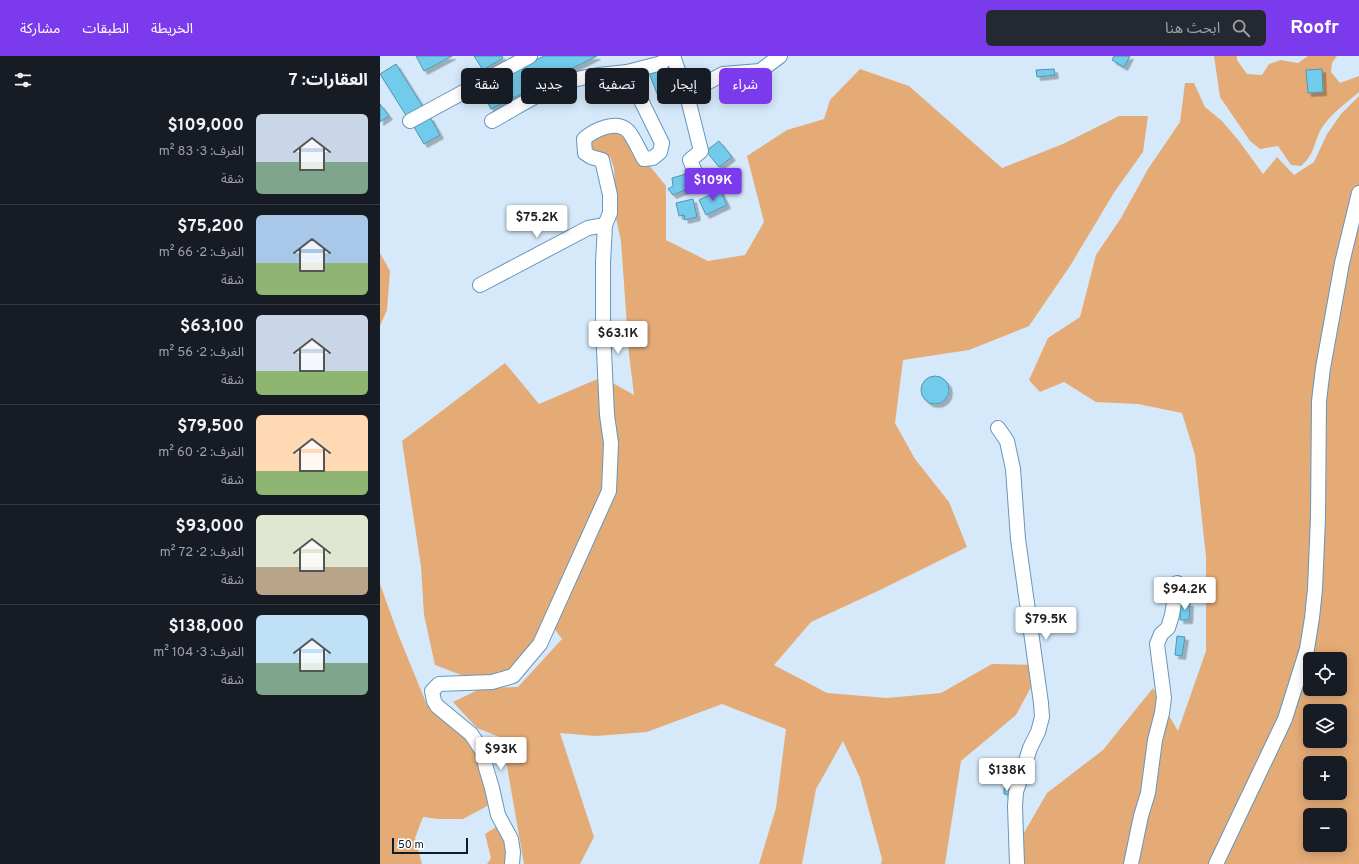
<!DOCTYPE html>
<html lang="ar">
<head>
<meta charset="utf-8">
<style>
	:root { --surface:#171b24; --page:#242831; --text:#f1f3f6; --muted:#9ea1a6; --line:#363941; --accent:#7c3aed }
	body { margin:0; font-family:Overpass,"Noto Sans Arabic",sans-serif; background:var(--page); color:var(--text); direction:rtl; height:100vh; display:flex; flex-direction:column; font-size:15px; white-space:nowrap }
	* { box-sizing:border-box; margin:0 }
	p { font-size:13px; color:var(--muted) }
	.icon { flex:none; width:22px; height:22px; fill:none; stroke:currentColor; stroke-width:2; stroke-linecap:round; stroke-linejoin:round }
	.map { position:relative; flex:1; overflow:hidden; direction:ltr }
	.sheet { display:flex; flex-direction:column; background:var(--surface); width:380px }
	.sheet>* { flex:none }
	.banner { position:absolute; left:12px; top:12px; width:380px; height:36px; direction:rtl; display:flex; gap:8px }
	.controls { position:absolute; left:923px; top:596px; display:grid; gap:8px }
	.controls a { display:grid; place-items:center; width:44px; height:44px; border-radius:6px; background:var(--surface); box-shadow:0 2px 10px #0003; font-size:20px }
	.scale { position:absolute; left:12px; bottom:10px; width:76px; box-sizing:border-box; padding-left:4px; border:2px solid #091d2c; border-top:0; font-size:11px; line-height:14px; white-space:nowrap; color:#091d2c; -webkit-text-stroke:3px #fff; paint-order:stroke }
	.price { position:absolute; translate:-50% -34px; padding:0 9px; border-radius:4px; background:#fff; color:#222; font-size:13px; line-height:26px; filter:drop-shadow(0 1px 2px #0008) }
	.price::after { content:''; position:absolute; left:50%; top:24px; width:12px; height:9px; margin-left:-6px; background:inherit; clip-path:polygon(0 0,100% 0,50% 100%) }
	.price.active { background:var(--accent); color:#fff }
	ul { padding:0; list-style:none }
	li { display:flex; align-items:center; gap:12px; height:100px; padding:0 12px }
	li+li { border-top:1px solid var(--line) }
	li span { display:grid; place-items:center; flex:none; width:112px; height:80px; border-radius:6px; color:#555 }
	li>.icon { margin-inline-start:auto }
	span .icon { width:48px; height:48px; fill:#fffc; stroke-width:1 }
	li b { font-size:17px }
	h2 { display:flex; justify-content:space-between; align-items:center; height:48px; padding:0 12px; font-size:17px }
	.chip { padding:0 14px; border-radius:6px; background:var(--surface); box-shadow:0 2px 10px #0003; font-size:14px; line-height:36px }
	.chip.active { background:var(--accent); color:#fff }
	header { display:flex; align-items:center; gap:24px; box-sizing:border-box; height:56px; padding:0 20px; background:var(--accent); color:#fff }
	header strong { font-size:19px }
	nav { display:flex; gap:22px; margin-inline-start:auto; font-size:14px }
	.search { width:280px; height:36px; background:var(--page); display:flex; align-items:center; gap:10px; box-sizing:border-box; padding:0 14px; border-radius:6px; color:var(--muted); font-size:15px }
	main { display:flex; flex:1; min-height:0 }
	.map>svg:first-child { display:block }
</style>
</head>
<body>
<header>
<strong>Roofr</strong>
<div class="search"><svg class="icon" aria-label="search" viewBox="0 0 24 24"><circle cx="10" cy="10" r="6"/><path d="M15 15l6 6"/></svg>ابحث هنا</div>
<nav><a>الخريطة</a><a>الطبقات</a><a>مشاركة</a></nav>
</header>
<main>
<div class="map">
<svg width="979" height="808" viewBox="0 0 979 808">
	<defs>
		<filter id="shadow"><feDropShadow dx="3.5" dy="3.5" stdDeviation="0" flood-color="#0004"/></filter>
	</defs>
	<rect width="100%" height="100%" fill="#d5e9fa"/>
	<!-- forest -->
	<g fill="#e5ab76" fill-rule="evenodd">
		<path d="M 834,0 L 857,0 L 857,4 L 867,18 L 882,19 L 889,8 L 901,4 L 918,7 L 928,0 L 957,0 L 952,7 L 951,16 L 960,27 L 979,20 L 979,36 C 965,48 949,59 940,75 C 933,90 934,99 921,110 L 911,109 L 898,90 L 880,93 L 870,85 L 840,41 Z"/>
		<path d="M 480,13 L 529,30 L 622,112 L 683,88 L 739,60 L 768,60 L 763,96 L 735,135 L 690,210 L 649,270 L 589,294 L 523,304 L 515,367 L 535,403 L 569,446 L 587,491 L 500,534 L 431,566 L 394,609 L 447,637 L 507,642 L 561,637 L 612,608 L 663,609 L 636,659 L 581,705 L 565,808 L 501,808 L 502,803 L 480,722 L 463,685 L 436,733 L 422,808 L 379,808 L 396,752 L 406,673 L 342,648 L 267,676 L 216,680 L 180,677 L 214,781 L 200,808 L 144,808 L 122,682 L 97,672 L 73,646 L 102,632 L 138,631 L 182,583 L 170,567 L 133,616 L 92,623 L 55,609 L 44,559 L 41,511 L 22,385 L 125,307 L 159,348 L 222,321 L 254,339 L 249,298 L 241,185 L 236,162 L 234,112 L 230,101 L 215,96 L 209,86 L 221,76 L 232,76 L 243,80 L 260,105 L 269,109 L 286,130 L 286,184 L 328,205 L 365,199 L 384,166 L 367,100 L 407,74 L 444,63 L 450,44 Z"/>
		<path d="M 805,27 L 814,27 L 825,51 L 842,65 L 859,85 L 883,118 L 897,101 L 914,119 L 934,106 L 947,78 L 961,58 L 979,40 L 979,808 L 630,808 L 634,794 L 667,737 L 723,694 L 773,632 L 798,675 L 826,595 L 826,501 L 815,399 L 802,357 L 758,348 L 716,346 L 684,326 L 660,336 L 649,324 L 668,282 L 700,261 L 716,199 L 741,162 L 768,113 L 800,66 ZM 930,603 L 960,603 L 960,633 L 930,633 ZM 930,655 L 960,655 L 960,685 L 930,685 ZM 930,707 L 960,707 L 960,737 L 930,737 ZM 930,759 L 960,759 L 960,789 L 930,789 Z"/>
		<path d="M 0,197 L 10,215 L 7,254 L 0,270 Z"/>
		<path d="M 0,528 L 18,578 L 47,649 L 73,668 L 95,691 L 105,726 L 109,749 L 83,763 L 58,763 L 43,761 L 35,782 L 42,808 L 0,808 Z"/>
		<path d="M 116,771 L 128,788 L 130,808 L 107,808 L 111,802 L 105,778 Z"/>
	</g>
	<!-- building -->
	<g fill="#72cbeb" stroke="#5195ae" filter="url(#shadow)">
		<path d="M 36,0 L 72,0 L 44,15 Z"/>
		<path d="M 94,0 L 122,0 L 123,2 L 103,14 Z"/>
		<path d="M 164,0 L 217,0 L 111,53 L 100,32 Z"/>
		<path d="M 734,0 L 750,0 L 744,11 L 732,4 Z"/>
		<path d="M 16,8 L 43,51 L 27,61 L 0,18 Z"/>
		<path d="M 292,8 L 301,31 L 278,40 L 269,17 Z"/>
		<path d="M 674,13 L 675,19 L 657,21 L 656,14 Z"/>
		<path d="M 942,13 L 943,36 L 928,37 L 926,14 Z"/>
		<path d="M 0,48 L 9,60 L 0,66 Z"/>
		<path d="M 50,61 L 60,79 L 44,88 L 34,71 Z"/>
		<path d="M 339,85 L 352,101 L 339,111 L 326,95 Z"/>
		<path d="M 306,118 L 310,132 L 293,139 L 288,133 L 293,130 L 292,122 Z"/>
		<path d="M 340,134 L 347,149 L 326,159 L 319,144 Z"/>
		<path d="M 313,143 L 317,161 L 305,164 L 304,159 L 299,160 L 296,147 Z"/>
		<circle cx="555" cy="334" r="14"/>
		<path d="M 801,546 L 810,547 L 809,564 L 800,564 Z"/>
		<path d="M 797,580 L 805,581 L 802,600 L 795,599 Z"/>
		<path d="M 624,732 L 631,734 L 630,739 L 624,738 Z"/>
	</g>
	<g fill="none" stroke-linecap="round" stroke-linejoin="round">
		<!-- minor casing -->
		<g stroke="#6596bc" stroke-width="16">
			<g id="minor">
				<path d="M 293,0 L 308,43 L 321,95 L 310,104 L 320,128"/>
				<path d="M 306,38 L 343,18 L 380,15 L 400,0"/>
				<path d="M 30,65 L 150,0"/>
				<path d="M 112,65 C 136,52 158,37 183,27 C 203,20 226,18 247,16"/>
				<path d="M 100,229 L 208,172 L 225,169"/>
				<path d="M 618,372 L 627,385 L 633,413 L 638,483 L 661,647 L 662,661 L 658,676 L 650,692 L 636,736 L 635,750 L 637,808"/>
				<path d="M 132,808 L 133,796 L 131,783 L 118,759 L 112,732 L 106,712 L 103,696 L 91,678 L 57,650 L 54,645 L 52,635 L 59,628 L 112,626 L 133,620 L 160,588 L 229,435 L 231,387 L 227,359 L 223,273 L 223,207 L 225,169 L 230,157 L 230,139 L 222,104 L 211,101 L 205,97 L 204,83 C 214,74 237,63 248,75 C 253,80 260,96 264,103 L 273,102 L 280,96 L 282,87 L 247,16 L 282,7 L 288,0"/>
				<path d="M 751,808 L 761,760 L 768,737 L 775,684 L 782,657 L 784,642 L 777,588 L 781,578 L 788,572 L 792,559 L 797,527"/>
				<path d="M 836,808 L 905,663 L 927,593 L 932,562 L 935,533 L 938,462 L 939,345 L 943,312 L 962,207 L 979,137"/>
			</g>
		</g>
		<!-- minor -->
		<use href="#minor" stroke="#fff" stroke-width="14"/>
	</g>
</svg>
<div class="controls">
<a><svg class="icon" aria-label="locate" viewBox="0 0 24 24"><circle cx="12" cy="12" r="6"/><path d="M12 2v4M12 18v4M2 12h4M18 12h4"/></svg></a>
<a><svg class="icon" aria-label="layers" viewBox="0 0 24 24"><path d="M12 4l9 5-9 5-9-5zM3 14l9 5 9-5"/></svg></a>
<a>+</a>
<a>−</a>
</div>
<div class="scale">50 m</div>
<b class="price active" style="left:333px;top:146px">$109K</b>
<b class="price" style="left:157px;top:183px">$75.2K</b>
<b class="price" style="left:238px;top:299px">$63.1K</b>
<b class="price" style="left:805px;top:555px">$94.2K</b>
<b class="price" style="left:666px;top:585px">$79.5K</b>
<b class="price" style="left:121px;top:715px">$93K</b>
<b class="price" style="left:627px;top:736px">$138K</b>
<div class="banner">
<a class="chip active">شراء</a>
<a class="chip">إيجار</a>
<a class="chip">تصفية</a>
<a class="chip">جديد</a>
<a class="chip">شقة</a>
</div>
</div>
<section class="sheet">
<h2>العقارات: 7<svg class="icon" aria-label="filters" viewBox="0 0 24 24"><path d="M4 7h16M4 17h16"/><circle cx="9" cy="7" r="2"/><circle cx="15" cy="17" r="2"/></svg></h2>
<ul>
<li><span style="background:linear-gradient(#c9d6e8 60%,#7fa58c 0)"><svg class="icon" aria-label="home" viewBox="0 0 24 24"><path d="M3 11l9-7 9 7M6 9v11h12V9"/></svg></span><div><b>$109,000</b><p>الغرف: 3 · 83 m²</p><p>شقة</p></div></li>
<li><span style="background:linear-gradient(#a9c7e8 60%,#8fb573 0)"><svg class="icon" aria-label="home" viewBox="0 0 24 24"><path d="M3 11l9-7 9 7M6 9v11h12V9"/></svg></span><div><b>$75,200</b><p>الغرف: 2 · 66 m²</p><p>شقة</p></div></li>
<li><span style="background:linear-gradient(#c9d6e8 70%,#8fb573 0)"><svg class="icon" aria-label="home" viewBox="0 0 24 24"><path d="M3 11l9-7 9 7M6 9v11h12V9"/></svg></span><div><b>$63,100</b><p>الغرف: 2 · 56 m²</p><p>شقة</p></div></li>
<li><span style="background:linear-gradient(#ffd9b3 70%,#8fb573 0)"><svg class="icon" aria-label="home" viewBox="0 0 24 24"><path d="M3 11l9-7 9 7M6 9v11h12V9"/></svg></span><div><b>$79,500</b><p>الغرف: 2 · 60 m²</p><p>شقة</p></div></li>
<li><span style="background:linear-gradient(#dfe7d0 65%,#b9a48a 0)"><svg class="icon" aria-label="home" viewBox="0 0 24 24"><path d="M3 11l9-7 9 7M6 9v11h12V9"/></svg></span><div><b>$93,000</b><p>الغرف: 2 · 72 m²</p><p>شقة</p></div></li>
<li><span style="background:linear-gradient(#bfe0f5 60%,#7fa58c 0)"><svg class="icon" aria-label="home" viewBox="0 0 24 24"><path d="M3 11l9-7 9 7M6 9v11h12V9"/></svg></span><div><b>$138,000</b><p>الغرف: 3 · 104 m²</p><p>شقة</p></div></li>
</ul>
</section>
</main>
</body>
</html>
